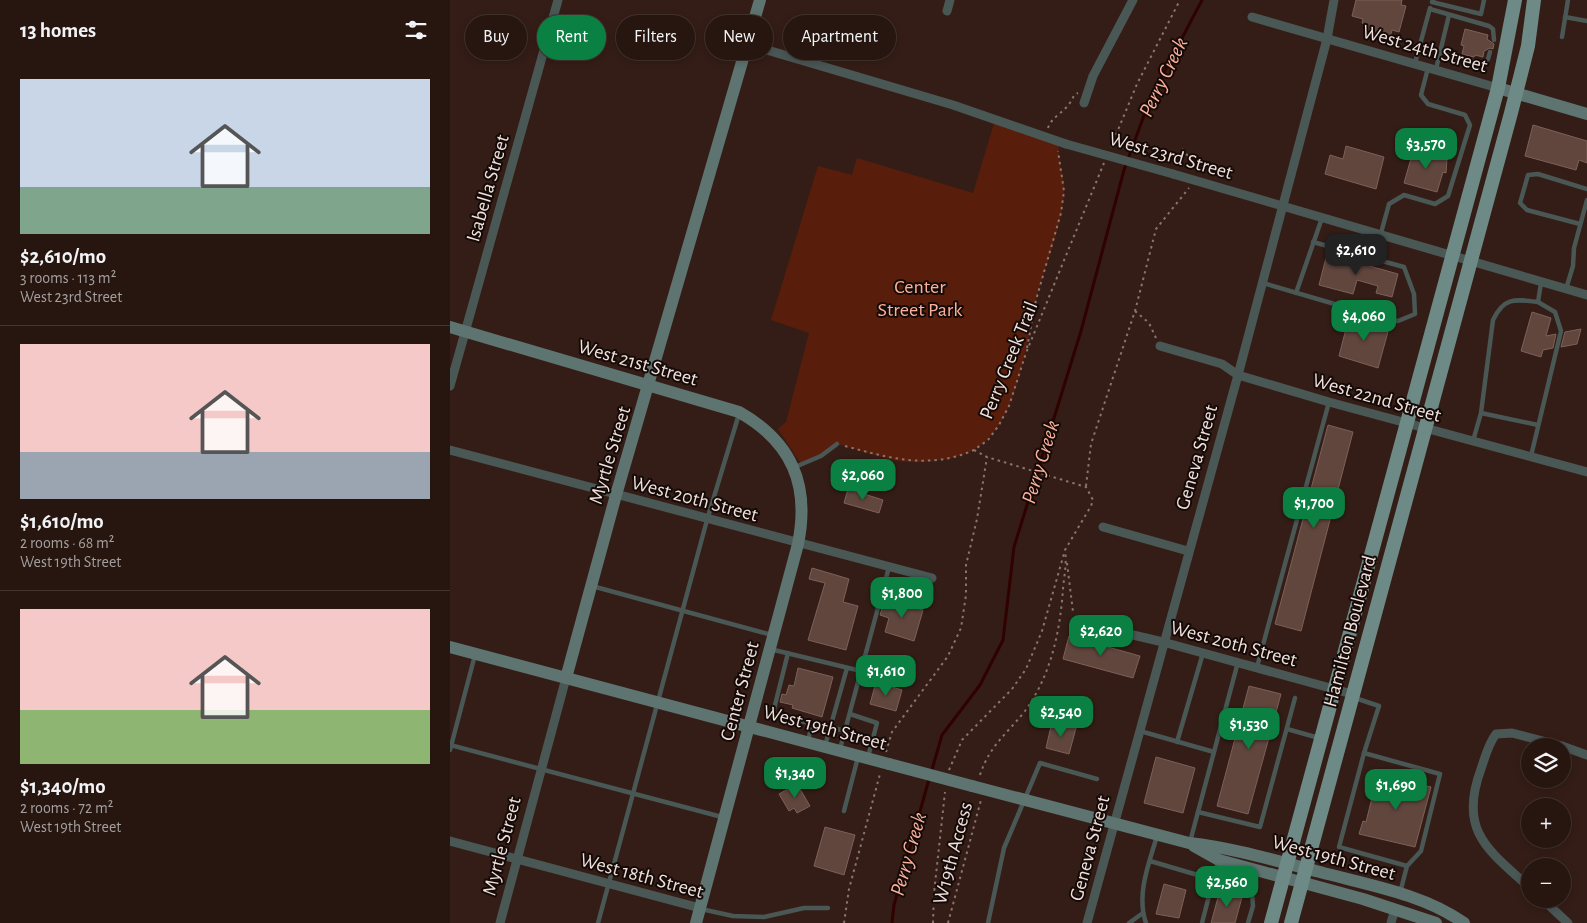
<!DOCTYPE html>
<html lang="en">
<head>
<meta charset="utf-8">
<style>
	:root { --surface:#271610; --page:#2f1f19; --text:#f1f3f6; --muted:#a49f9f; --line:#433530; --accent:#0b8043 }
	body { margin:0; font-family:"Alegreya Sans",sans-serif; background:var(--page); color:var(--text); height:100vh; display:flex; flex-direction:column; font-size:19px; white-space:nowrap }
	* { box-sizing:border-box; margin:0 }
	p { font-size:16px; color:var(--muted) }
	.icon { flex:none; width:28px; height:28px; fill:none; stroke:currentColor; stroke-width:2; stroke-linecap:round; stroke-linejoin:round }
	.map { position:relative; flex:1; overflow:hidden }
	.panel { display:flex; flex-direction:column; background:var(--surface); width:450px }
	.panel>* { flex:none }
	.banner { position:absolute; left:15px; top:15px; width:475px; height:45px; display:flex; gap:10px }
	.fabs { position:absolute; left:1071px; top:738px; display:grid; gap:10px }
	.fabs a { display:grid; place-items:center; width:50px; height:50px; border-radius:50%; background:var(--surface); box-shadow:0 2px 8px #0003,0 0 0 1px var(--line); font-size:25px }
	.price { position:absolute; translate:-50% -42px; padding:0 11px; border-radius:10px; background:var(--accent); color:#fff; font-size:16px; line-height:32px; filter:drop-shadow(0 1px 2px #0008) }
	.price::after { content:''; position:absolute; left:50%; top:30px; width:15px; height:11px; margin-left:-8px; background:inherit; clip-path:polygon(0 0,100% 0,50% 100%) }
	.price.selected { background:#222; color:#fff }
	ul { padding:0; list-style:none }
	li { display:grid; align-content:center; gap:10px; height:265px; padding:0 20px }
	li+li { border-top:1px solid var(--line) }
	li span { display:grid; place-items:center; height:155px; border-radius:0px; color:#555 }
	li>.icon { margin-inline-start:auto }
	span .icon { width:90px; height:90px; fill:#fffc; stroke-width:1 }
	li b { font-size:21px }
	h2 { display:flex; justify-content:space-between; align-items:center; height:60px; padding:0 20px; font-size:21px }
	.pill { padding:0 18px; border-radius:22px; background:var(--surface); box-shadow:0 2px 8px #0003,0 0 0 1px var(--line); font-size:18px; line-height:45px }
	.pill.selected { background:var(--accent); color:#fff }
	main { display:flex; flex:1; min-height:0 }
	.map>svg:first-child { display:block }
</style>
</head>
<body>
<main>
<section class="panel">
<h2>13 homes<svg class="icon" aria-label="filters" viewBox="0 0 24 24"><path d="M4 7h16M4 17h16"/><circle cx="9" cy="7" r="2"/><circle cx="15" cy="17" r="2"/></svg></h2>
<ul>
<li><span style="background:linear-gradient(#c9d6e8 70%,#7fa58c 0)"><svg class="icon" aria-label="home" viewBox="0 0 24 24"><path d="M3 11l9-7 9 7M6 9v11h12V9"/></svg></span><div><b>$2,610/mo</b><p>3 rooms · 113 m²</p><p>West 23rd Street</p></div></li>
<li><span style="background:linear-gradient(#f6c9c9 70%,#9aa5b1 0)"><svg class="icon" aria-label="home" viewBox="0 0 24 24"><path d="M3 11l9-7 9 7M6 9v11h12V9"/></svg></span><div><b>$1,610/mo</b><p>2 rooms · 68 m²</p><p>West 19th Street</p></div></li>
<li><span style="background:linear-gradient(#f6c9c9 65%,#8fb573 0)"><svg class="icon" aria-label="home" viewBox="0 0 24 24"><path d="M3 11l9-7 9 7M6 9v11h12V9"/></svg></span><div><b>$1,340/mo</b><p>2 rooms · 72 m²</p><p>West 19th Street</p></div></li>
</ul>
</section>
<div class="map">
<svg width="1137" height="923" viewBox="0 0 1137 923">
	<rect width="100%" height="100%" fill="#341d16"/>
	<!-- green -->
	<path fill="#591e0b" d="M 545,120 L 609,142 C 606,160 616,176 614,194 C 611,230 595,265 586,300 C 575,346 568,425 523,450 C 506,460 480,462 460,462 C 441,462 407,449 387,444 L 371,456 L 351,464 L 328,429 L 336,422 L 359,333 L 321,320 L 368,166 L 402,175 L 407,158 L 523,193 Z"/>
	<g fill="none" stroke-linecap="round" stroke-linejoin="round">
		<!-- stream -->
		<g stroke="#2f0200" stroke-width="3">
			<path d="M 481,773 L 492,735 L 530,685 L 553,640 L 564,547 L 631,331 L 674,170 L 700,99 L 752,0"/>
			<path d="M 442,923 L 444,905 L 479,779"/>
		</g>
	</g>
	<!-- building -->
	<g fill="#61463e" stroke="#7d6159">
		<path d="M 906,0 L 952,0 L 951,5 L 956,6 L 949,32 L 942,30 L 940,38 L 917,32 L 918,25 L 912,23 L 913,19 L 902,16 Z"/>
		<path d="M 1015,29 L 1038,35 L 1037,39 L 1044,44 L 1043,49 L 1040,48 L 1034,51 L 1033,57 L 1025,55 L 1024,57 L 1012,54 L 1014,46 L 1011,45 Z"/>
		<path d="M 1083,125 L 1137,141 L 1137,163 L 1129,160 L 1126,170 L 1075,156 Z"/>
		<path d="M 896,146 L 934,157 L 926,189 L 875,174 L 880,155 L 893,159 Z"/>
		<path d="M 964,148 L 997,158 L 996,173 L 993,172 L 987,192 L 954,183 Z"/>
		<path d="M 877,254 L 948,274 L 942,297 L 926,293 L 928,286 L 907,280 L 903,294 L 869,285 Z"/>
		<path d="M 1082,312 L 1101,318 L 1096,336 L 1106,334 L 1103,348 L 1093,350 L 1091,357 L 1071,351 Z"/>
		<path d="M 899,317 L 939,328 L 928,368 L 889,356 Z"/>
		<path d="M 1131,329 L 1127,344 L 1111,347 L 1115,332 Z"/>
		<path d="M 878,425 L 903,432 L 851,631 L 825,624 Z"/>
		<path d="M 398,489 L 433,500 L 429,513 L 394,503 Z"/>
		<path d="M 362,568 L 399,579 L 393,602 L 408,606 L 396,650 L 358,640 L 375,583 L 359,579 Z"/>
		<path d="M 435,599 L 473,610 L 464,641 L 435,632 L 439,618 L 430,615 Z"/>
		<path d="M 619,636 L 690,656 L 683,678 L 613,659 Z"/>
		<path d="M 348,668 L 383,677 L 372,717 L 342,708 L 343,705 L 330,702 L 332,694 L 336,695 L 339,685 L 344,686 Z"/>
		<path d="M 426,682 L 452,690 L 446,711 L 420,704 Z"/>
		<path d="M 799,686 L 831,694 L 798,814 L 767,806 Z"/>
		<path d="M 602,722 L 626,728 L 619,754 L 596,748 Z"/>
		<path d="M 706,757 L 745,768 L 733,813 L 694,803 Z"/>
		<path d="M 928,774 L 981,787 L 965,847 L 909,834 L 913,821 L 916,822 Z"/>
		<path d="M 347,784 L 360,806 L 347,813 L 344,808 L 339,811 L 329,794 Z"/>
		<path d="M 375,827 L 405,835 L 394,875 L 364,866 Z"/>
		<path d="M 714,884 L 736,890 L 729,918 L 706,914 Z"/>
		<path d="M 770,890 L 792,897 L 785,923 L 761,923 Z"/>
	</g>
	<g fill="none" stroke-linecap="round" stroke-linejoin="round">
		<!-- path -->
		<g stroke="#89756e" stroke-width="2" stroke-dasharray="2.5 4" stroke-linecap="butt">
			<path d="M 598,128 C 602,115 618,112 624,95 L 628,93"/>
			<path d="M 661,147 L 687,84 L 730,0"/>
			<path d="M 732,149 L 744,163 L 744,170"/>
			<path d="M 685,311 L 699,323 L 706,338"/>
			<path d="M 577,348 L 586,300 L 611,213 L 614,191 L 608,151"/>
			<path d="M 395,446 C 439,458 479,470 524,450"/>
			<path d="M 636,486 L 641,444 L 685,311 L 706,229 L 739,188"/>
			<path d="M 617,563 L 623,612"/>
			<path d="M 436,752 L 442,732 L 498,656 L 511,628 L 516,595 L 516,565 L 527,519 L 537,457"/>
			<path d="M 499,770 L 512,740 L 562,689 L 576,669 L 592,631 L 615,550 L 641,506 L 643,500 L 636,487 L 537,457 L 524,450 L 538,440 L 549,425 L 559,406 L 576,353 L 654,163"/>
			<path d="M 530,775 C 540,745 556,735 575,711 C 601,675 610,632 613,589 C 614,576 617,564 615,551"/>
			<path d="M 394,923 L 399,889 L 430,774"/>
			<path d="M 483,923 L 484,893 L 495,792"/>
			<path d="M 498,923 L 531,800"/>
		</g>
		<!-- lane -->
		<g stroke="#495755" stroke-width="4.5">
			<path d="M 983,0 L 982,2 L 1031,14 L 1034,0"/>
			<path d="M 980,9 L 1039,26 L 1043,29 L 1044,40"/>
			<path d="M 1115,17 L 1137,21"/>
			<path d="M 1112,37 L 1118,0"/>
			<path d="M 990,52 L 1033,64 L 1038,59 L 1040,52"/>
			<path d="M 965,63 L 980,8"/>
			<path d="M 986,69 L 999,15"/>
			<path d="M 1130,224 L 1077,210 L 1070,203 L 1078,175 L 1088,174 L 1137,189"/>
			<path d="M 931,233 L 939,204 L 954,195 L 985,204 L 998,196 L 1020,125 L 1015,115 L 978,104 L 971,95 L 978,68"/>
			<path d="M 813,283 L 936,319 L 948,321 L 965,314 L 964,294 L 954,267 L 863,242"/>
			<path d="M 1116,289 L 1123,266 L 1124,248 L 1137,200"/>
			<path d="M 846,293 L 872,218"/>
			<path d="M 1031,413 L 1088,425"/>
			<path d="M 1023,441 L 1031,413 L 1043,320 C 1054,297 1065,299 1088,302 L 1091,283"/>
			<path d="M 1081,456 L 1111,331 L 1105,312 L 1088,302"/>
			<path d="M 345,467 L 371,456 L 387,444"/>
			<path d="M 142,586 L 322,635"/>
			<path d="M 320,649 L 411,671"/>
			<path d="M 338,653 L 323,713 L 362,724 L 358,741"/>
			<path d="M 807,667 L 879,402"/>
			<path d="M 905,698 L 929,706 L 914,753 L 990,774 L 971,851 L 957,866 L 950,893"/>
			<path d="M 400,714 L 427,723 L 418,757"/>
			<path d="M 380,727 L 395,731"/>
			<path d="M 837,729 L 869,738"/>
			<path d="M 690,731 L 764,752"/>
			<path d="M 727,742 L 753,653"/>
			<path d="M 0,745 L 272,817"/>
			<path d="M 375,746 L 397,668"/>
			<path d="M 390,749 L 439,567"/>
			<path d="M 0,750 L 25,655"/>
			<path d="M 914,753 L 889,847 L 957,866"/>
			<path d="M 394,811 L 408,757"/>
			<path d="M 748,812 L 810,827 L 845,698"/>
			<path d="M 740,842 L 788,662"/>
			<path d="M 700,861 L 792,888 L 802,893 L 803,906 L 798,923"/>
			<path d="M 251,909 L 283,916 L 314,917 L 354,908 L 378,908"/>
			<path d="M 148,923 L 257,520 L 289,414"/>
			<path d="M 538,923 L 554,848 L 590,763 L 647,779"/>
			<path d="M 679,923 L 693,913"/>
			<path d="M 696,923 C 686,895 699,863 707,836"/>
			<path d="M 752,923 L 768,861"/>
		</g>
		<!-- street -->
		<g stroke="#495755" stroke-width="9">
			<path d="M 497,11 L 500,0"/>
			<path d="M 802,17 L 1048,88"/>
			<path d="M 297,44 L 503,105 L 616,144"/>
			<path d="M 634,103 L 643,76 L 683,0"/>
			<path d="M 723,174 L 1137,295"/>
			<path d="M 710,346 L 772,364 L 788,375 L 879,402 L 1137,472"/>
			<path d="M 0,386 L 108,0"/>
			<path d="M 0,450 L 482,578"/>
			<path d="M 653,527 L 738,551"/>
			<path d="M 627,622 L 713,642 L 902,694"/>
			<path d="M 1112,746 L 1137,755"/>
			<path d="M 0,841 L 250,908"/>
			<path d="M 1080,888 C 1038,850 1008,831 1031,769 C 1035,758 1038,744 1046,734 L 1062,733 L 1112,746"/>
			<path d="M 1092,899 L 1118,923"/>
			<path d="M 50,923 L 116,678"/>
			<path d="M 637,923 L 788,375 L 877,39 L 884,0"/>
			<path d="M 941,923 L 945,909"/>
		</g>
		<!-- secondary -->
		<g stroke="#5d7471" stroke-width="12">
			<path d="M 1048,88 L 1137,114"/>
			<path d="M 0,327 L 289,412 C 342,442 360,485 348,544 L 246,923"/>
			<path d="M 0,647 L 439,764"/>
			<path d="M 116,678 L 166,495 L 310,0"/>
			<path d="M 522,786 L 739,843 C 784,848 827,861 870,872 C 918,885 973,894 1014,923"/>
			<path d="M 744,846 L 769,860 L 913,899 L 986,923"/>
		</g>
		<!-- primary -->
		<g stroke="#6d8a86" stroke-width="14">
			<path d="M 821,923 L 1048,88 L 1065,0"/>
			<path d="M 841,923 L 1061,113 L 1078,46 L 1084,0"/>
		</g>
		<!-- street-bridge -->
		<path stroke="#495755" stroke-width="9" d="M 616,144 L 723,174"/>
		<!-- secondary-bridge -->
		<path stroke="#5d7471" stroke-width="12" d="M 439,764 L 522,786"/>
	</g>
	<g text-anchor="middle" stroke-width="4" stroke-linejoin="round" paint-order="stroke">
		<!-- street labels -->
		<g font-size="20" fill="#f1e0db" stroke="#140a07">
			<text transform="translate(975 48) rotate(16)" y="7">West 24th Street</text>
			<text transform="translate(721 155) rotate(16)" y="7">West 23rd Street</text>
			<text transform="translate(37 188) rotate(-74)" y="7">Isabella Street</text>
			<text transform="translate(558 360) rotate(-68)" y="7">Perry Creek Trail</text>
			<text transform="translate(188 362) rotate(16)" y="7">West 21st Street</text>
			<text transform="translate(927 397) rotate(16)" y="7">West 22nd Street</text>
			<text transform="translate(159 455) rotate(-73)" y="7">Myrtle Street</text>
			<text transform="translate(746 457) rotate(-74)" y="7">Geneva Street</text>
			<text transform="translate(245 498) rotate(15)" y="7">West 20th Street</text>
			<text transform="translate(899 631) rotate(-75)" y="7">Hamilton Boulevard</text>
			<text transform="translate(784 643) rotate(15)" y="7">West 20th Street</text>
			<text transform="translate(289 691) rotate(-75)" y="7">Center Street</text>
			<text transform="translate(375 727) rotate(15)" y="7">West 19th Street</text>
			<text transform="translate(51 846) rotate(-75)" y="7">Myrtle Street</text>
			<text transform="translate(639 848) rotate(-75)" y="7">Geneva Street</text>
			<text transform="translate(502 853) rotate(-75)" y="7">W19th Access</text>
			<text transform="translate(884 857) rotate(15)" y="7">West 19th Street</text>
			<text transform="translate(192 875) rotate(15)" y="7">West 18th Street</text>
		</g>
		<!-- park labels -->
		<g font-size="20" fill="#fcb09a" stroke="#140a07">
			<text x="470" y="293">Center<tspan x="470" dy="23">Street Park</tspan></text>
		</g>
		<!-- water labels -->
		<g font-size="21" font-style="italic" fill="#fcb09a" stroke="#140a07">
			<text transform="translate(713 77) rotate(-64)" y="7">Perry Creek</text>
			<text transform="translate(590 462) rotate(-73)" y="7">Perry Creek</text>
			<text transform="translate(458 854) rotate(-74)" y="7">Perry Creek</text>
		</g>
	</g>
</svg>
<div class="fabs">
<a><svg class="icon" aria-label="layers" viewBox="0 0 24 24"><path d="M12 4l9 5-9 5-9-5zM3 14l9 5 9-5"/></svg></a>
<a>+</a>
<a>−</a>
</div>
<b class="price" style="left:976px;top:170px">$3,570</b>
<b class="price selected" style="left:906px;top:276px">$2,610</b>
<b class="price" style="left:914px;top:342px">$4,060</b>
<b class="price" style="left:413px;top:501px">$2,060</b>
<b class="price" style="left:864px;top:529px">$1,700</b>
<b class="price" style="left:452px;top:619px">$1,800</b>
<b class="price" style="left:651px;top:657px">$2,620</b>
<b class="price" style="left:436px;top:697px">$1,610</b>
<b class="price" style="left:611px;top:738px">$2,540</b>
<b class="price" style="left:799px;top:750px">$1,530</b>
<b class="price" style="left:345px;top:799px">$1,340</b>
<b class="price" style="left:946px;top:811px">$1,690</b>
<b class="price" style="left:777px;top:908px">$2,560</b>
<div class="banner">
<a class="pill">Buy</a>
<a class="pill selected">Rent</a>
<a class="pill">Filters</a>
<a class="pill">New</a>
<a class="pill">Apartment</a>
</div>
</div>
</main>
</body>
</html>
